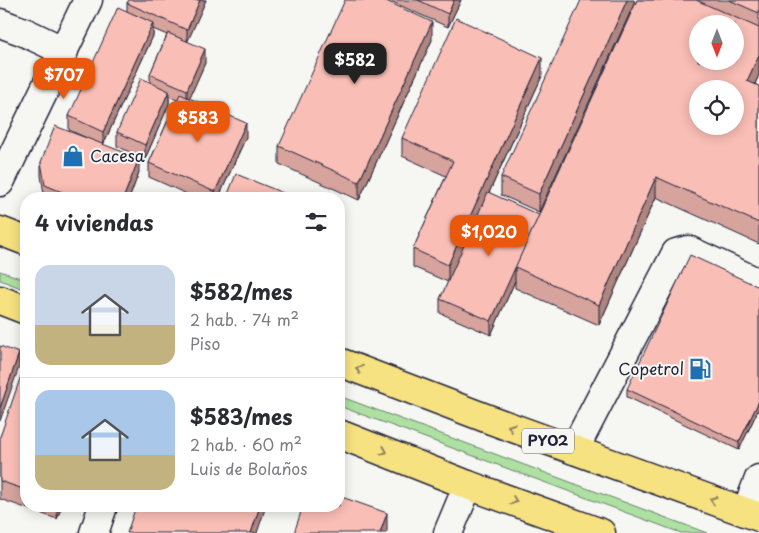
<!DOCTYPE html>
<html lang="es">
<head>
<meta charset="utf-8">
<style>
	:root { --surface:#fff; --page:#f2f2f3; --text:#2b2b33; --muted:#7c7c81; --line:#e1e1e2; --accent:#ea580c }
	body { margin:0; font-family:"Playpen Sans",sans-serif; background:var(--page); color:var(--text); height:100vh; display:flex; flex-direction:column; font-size:19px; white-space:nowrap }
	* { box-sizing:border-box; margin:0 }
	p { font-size:16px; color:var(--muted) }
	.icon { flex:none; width:28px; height:28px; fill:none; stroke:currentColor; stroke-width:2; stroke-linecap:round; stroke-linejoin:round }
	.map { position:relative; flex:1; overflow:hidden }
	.sheet { position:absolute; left:20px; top:192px; width:325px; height:320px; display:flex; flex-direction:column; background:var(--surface); border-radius:20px; box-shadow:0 2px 12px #0003 }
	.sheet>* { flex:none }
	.needle { width:32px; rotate:180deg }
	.fabs { position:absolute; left:689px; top:15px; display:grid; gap:10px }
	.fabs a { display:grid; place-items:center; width:55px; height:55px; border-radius:50%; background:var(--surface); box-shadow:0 2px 12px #0003; font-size:25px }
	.price { position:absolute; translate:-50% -42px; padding:0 11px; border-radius:10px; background:var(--accent); color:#fff; font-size:16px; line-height:32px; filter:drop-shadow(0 1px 2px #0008) }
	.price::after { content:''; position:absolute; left:50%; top:30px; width:15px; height:11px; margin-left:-8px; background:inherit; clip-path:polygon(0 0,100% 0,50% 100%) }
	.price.selected { background:#222; color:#fff }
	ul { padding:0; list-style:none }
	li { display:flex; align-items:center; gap:15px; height:125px; padding:0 15px }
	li+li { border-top:1px solid var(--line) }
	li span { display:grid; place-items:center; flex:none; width:140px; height:100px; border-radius:15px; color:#555 }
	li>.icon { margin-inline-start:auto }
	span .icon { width:60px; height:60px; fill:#fffc; stroke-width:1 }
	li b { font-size:21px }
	h2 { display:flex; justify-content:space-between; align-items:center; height:60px; padding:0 15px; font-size:21px }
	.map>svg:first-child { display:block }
</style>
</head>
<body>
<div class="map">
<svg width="759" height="533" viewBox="0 0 759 533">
	<rect width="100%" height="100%" fill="#f6f6f2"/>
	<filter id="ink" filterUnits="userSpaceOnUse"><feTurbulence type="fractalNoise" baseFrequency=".02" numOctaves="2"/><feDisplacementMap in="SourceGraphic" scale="10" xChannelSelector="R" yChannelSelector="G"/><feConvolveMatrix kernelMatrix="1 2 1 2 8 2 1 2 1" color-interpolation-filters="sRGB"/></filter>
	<g filter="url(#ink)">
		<!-- green -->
		<g fill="#ade0a1" stroke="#68816e">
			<path d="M 0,271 L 26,280 L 26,290 L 0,280 Z"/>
			<path d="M 339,396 L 707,533 L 681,533 L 339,406 Z"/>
		</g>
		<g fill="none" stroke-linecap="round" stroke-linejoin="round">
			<!-- minor casing -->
			<g stroke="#22223b" stroke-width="31">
				<g id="minor">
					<path d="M 0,23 L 24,32 L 64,51"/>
					<path d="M 0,182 L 88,0"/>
					<path d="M 574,450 L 676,253 L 688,250 L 759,283"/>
					<path d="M 746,512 L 759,479"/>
					<path d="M 94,533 L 103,506"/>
					<path d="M 448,533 L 468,485"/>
				</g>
			</g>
			<!-- highway casing -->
			<g stroke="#22223b" stroke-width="31">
				<g id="highway">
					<path d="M 0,231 L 26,241"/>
					<path d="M 0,300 L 26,310"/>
					<path d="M 339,362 L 491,420 L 759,517"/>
					<path d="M 339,434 L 468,485 L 601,533"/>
				</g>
			</g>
			<!-- minor -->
			<use href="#minor" stroke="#f6f6f2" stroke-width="28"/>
			<!-- highway -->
			<use href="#highway" stroke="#f7e281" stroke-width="28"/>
		</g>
		<!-- wall -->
		<g fill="#d6a39d" stroke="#22223b">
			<path d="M 129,0 L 206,0 L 187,42 L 205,63 L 189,98 L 246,137 L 218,199 L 198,199 L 149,177 L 149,163 L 177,100 L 169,96 L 169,104 L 145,159 L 117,146 L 117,132 L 150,82 L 150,74 L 167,35 L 153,29 L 153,36 L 103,145 L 139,172 L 129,199 L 45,199 L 41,176 L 41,162 L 87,138 L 69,130 L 69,116 L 127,11 L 127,3 Z"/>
			<path d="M 388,0 L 461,0 L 448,27 Z"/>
			<path d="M 634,0 L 634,4 L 539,212 L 501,195 L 501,177 Z"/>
			<path d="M 637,0 L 759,0 L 759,75 L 755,84 L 759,86 L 759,244 L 656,197 L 599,325 L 515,288 L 515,281 L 491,335 L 440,313 L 440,299 L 448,282 L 413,267 L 413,249 L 446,176 L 402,156 L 402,138 L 542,76 L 489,193 L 539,216 Z"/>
			<path d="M 432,40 L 359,200 L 279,164 L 279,146 Z"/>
			<path d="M 759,287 L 759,408 L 739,450 L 627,397 L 627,389 Z"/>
			<path d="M 26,371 L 26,506 L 62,506 L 57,519 L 0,499 L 0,437 Z"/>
		</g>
		<!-- shaded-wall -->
		<g fill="#ae857f" stroke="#22223b">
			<path d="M 200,0 L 206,0 L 187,43 L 187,30 Z"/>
			<path d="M 454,0 L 461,0 L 448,27 L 448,14 Z"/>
			<path d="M 627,0 L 634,0 L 634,4 L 539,212 L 539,194 Z"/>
			<path d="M 432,22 L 432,40 L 359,200 L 359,182 Z"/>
			<path d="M 153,23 L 153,36 L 103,145 L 103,132 Z"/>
			<path d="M 205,49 L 205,63 L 187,104 L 187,90 Z"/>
			<path d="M 759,55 L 759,75 L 747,101 L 747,81 Z"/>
			<path d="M 542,58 L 542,76 L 448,283 L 448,265 Z"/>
			<path d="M 169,91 L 169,104 L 145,159 L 145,145 Z"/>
			<path d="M 246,123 L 246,137 L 218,199 L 215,199 L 215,192 Z"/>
			<path d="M 139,158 L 139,172 L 129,199 L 123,199 Z"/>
			<path d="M 656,177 L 656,197 L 599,325 L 599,305 Z"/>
			<path d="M 515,267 L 515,281 L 491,335 L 491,321 Z"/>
			<path d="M 19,353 L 19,367 L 0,421 L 0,408 Z"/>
			<path d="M 759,401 L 759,408 L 739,450 L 739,442 Z"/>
			<path d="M 57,506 L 62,506 L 57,519 Z"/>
			<path d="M 260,506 L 266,506 L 257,533 L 251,533 Z"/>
			<path d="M 387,513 L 387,531 L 386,533 L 380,533 Z"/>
		</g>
		<!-- building -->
		<g fill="#f9beb6" stroke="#22223b" fill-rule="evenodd">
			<path d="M 129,0 L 200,0 L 187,30 L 127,3 Z"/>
			<path d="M 345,0 L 384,0 L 432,22 L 359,182 L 279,146 Z"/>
			<path d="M 418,0 L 454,0 L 448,14 Z"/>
			<path d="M 581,0 L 627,0 L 539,194 L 501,177 Z"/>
			<path d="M 637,0 L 696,0 L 759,28 L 759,55 L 747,81 L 759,86 L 759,223 L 656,177 L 599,305 L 515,267 ZM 698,24 L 735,24 L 735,61 L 698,61 ZM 698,89 L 735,89 L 735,126 L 698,126 Z"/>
			<path d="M 729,0 L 759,0 L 759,13 Z"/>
			<path d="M 118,7 L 153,23 L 103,132 L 69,116 Z"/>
			<path d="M 456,18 L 542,58 L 448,265 L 413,249 L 453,161 L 402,138 Z"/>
			<path d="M 168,33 L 205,49 L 187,90 L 150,74 Z"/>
			<path d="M 141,78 L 169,91 L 145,145 L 117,132 Z"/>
			<path d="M 180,94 L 246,123 L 215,192 L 149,163 Z"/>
			<path d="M 55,126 L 139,158 L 123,199 L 79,199 L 45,185 L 41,162 Z"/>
			<path d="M 236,174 L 298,199 L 226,199 Z"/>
			<path d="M 488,192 L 539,215 L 491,321 L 440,299 Z"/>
			<path d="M 690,255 L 759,287 L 759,401 L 739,442 L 627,389 Z"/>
			<path d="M 0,346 L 19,353 L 0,408 Z"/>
			<path d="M 23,370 L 26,371 L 26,490 L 0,481 L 0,437 Z"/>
			<path d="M 339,496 L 387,513 L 380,533 L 294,533 L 303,506 L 339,506 Z"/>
			<path d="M 136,506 L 260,506 L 251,533 L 127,533 Z"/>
		</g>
		<!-- one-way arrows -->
		<defs><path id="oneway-chevron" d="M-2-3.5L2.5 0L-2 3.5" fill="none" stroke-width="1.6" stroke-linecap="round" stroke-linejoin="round" transform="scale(1.25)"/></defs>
		<g stroke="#8c825e">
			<use href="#oneway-chevron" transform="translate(359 369) rotate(-159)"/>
			<use href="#oneway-chevron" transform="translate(511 427) rotate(-160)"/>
			<use href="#oneway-chevron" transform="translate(384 451) rotate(22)"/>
			<use href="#oneway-chevron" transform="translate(713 500) rotate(-160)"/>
			<use href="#oneway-chevron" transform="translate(514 501) rotate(20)"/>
		</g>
	</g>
	<!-- icons -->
	<defs>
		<g id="shop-bare" transform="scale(1.725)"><path d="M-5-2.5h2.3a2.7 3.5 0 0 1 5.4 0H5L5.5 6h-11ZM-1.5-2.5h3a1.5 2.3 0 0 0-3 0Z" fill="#1f6fb2" stroke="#f6f6f2" stroke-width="2.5" paint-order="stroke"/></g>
		<g id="fuel-bare" transform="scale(1.725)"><path d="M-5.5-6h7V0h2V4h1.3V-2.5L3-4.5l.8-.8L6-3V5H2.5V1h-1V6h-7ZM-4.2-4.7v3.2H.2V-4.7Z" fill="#1f6fb2" stroke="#f6f6f2" stroke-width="2.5" paint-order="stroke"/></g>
	</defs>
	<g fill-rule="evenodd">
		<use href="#shop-bare" x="73" y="156"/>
		<use href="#fuel-bare" x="700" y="369"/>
	</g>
	<g text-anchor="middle" stroke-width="4" stroke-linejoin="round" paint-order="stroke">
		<!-- shield labels -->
		<rect fill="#f6f6f2" stroke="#626272" stroke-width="1" x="522" y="428.5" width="52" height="25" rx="4"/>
		<g font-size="15" font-weight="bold" fill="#22223b">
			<text x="548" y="446">PY02</text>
		</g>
		<!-- poi labels -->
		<g font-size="16" fill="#22223b" stroke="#f6f6f2" text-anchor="start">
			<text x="90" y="162">Cacesa</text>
			<text x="684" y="375" text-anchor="end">Copetrol</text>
		</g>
	</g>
</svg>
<div class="fabs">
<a><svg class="needle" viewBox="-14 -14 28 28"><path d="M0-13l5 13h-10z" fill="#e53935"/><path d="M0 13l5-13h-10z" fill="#7c7c81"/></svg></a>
<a><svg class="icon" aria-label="locate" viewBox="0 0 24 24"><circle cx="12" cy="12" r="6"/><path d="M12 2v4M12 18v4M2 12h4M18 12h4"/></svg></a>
</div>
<b class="price selected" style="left:355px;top:85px">$582</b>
<b class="price" style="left:64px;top:100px">$707</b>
<b class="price" style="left:198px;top:143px">$583</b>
<b class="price" style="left:489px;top:257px">$1,020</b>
<section class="sheet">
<h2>4 viviendas<svg class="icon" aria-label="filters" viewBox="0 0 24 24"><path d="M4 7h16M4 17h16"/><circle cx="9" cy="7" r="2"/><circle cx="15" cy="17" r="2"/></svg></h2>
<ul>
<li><span style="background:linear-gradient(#c9d6e8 60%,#c2b280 0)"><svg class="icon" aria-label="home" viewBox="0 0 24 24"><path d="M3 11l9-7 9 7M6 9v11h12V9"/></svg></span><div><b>$582/mes</b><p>2 hab. · 74 m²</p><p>Piso</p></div></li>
<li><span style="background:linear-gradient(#a9c7e8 65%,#c2b280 0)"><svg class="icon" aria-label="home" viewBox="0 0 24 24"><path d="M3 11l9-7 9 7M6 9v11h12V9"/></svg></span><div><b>$583/mes</b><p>2 hab. · 60 m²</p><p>Luis de Bolaños</p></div></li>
</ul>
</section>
</div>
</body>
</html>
